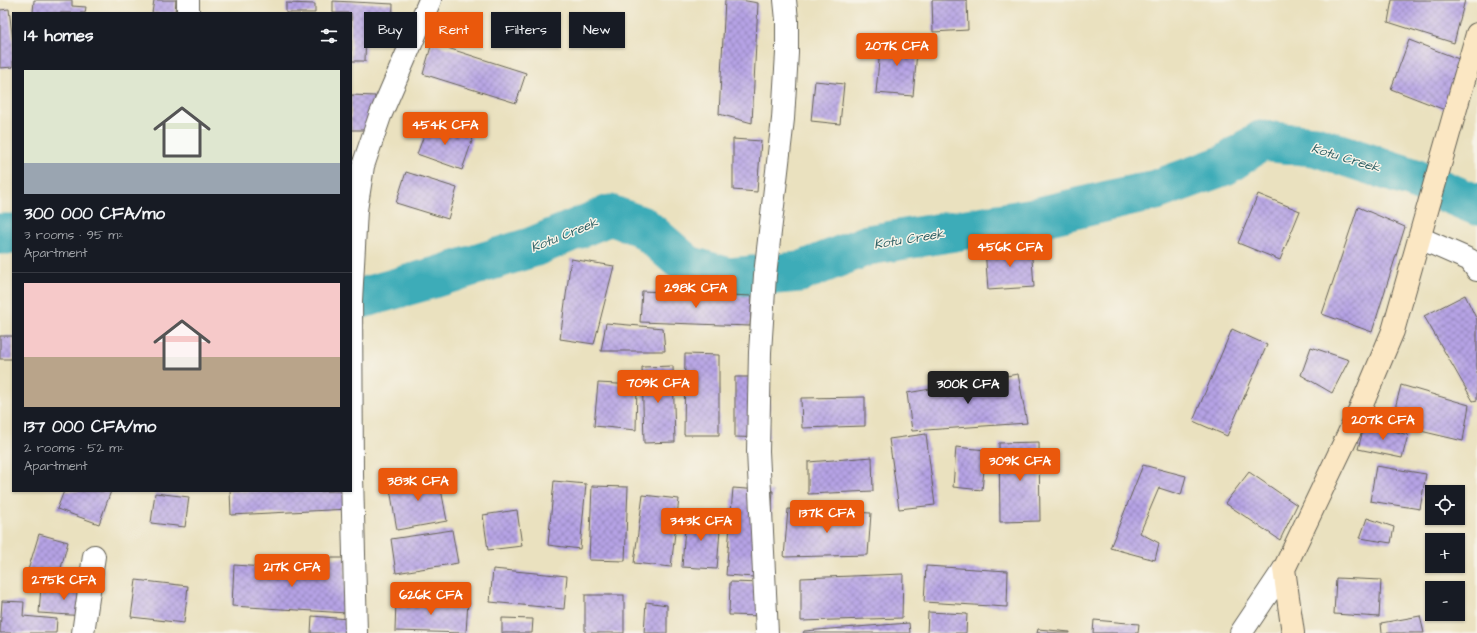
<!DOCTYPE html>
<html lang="en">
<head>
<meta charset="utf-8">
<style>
	:root { --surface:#171b24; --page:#242831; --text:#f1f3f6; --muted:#9ea1a6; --line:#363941; --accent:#ea580c }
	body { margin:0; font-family:"Architects Daughter",sans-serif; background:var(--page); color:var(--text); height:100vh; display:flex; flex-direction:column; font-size:15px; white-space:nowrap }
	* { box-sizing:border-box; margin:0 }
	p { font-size:13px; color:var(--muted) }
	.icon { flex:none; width:22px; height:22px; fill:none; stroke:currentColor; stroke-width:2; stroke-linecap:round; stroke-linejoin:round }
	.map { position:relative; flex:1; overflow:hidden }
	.sheet { position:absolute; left:12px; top:12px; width:340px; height:480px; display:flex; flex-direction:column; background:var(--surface); border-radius:0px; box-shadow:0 1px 3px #0004 }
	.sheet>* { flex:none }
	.banner { position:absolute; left:364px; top:12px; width:380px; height:36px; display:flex; gap:8px }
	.fabs { position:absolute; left:1425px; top:485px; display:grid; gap:8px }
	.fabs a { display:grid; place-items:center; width:40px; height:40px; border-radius:0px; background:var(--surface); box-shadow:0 1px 3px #0004; font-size:20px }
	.price { position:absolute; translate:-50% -34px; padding:0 9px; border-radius:4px; background:var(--accent); color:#fff; font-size:13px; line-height:26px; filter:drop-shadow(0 1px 2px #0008) }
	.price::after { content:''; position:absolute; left:50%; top:24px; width:12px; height:9px; margin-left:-6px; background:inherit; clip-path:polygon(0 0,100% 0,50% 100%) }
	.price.on { background:#222; color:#fff }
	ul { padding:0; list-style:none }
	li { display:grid; align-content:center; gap:8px; height:212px; padding:0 12px }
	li+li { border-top:1px solid var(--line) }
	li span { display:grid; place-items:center; height:124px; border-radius:0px; color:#555 }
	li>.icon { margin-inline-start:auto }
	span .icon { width:72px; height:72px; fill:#fffc; stroke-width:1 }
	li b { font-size:17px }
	h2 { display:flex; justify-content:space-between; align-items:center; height:48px; padding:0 12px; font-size:17px }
	.pill { padding:0 14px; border-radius:0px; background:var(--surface); box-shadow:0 1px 3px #0004; font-size:14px; line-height:36px }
	.pill.on { background:var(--accent); color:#fff }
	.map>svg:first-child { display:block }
</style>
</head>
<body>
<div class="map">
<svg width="1477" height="633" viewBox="0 0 1477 633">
	<defs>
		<pattern id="building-cross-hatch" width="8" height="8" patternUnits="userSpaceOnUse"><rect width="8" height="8" fill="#b6a3e5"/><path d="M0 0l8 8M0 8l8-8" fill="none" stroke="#9384b9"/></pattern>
	</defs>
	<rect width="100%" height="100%" fill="#f7f3e8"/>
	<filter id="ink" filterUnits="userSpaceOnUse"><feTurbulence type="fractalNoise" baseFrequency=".025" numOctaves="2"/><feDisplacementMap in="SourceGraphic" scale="8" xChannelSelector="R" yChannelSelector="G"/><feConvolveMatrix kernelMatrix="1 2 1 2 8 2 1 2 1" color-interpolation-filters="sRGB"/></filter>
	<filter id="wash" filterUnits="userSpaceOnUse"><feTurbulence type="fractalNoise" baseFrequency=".012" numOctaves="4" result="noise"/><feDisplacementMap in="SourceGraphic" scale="16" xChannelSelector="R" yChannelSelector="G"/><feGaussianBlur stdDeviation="0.9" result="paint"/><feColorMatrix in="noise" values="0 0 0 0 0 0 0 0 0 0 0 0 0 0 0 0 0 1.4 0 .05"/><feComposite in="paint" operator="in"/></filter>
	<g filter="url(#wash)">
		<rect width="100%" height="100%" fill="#eae1bf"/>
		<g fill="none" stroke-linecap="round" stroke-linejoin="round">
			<!-- river -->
			<g stroke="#3cacb8" stroke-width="41">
				<path d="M 0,234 L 13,234"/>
				<path d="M 351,301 L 433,278 L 533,247 L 610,215 L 643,227 L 688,266 L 728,278 L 800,272 L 868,245 L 1035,218 L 1156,190 L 1225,165 L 1261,141 L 1315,146 L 1412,178 L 1477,205"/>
			</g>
		</g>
		<g id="blocks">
			<!-- building -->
			<g fill="url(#building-cross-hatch)">
				<path d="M 34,0 L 72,0 L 72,6 L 86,7 L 85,13 L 33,13 Z"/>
				<path d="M 154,0 L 176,0 L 175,13 L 152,13 Z"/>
				<path d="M 725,0 L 741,0 L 758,3 L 752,123 L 719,114 Z"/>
				<path d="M 932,0 L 967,0 L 968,30 L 933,32 Z"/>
				<path d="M 1392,0 L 1465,0 L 1454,43 L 1388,22 Z"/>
				<path d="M 333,1 L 393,4 L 392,30 L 366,29 L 365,61 L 351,61 L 351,13 L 333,13 Z"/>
				<path d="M 286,3 L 315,4 L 315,13 L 286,13 Z"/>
				<path d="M 9,9 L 13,42 L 13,67 L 0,68 L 0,10 Z"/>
				<path d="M 881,38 L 918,41 L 913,96 L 876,93 Z"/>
				<path d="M 1409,40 L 1464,61 L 1445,110 L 1391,89 Z"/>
				<path d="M 432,43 L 526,73 L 516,103 L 423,74 Z"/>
				<path d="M 815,81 L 844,84 L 840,124 L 811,121 Z"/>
				<path d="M 351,95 L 375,96 L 375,130 L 351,130 Z"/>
				<path d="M 429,122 L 473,138 L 462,170 L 417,154 Z"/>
				<path d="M 733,139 L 761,141 L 757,192 L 733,190 Z"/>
				<path d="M 406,172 L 457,188 L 448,219 L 396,203 Z"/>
				<path d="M 1258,194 L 1300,211 L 1280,260 L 1238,243 Z"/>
				<path d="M 1358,207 L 1405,227 L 1372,332 L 1322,314 Z"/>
				<path d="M 1031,245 L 1034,287 L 988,290 L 985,248 Z"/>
				<path d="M 571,259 L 614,266 L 594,344 L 560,339 Z"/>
				<path d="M 642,291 L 752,296 L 750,326 L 640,322 Z"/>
				<path d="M 1465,295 L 1477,320 L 1477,400 L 1473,401 L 1424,316 Z"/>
				<path d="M 606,323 L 663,328 L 665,351 L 601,351 Z"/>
				<path d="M 1232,329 L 1267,345 L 1227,436 L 1193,421 Z"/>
				<rect x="0" y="336" width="13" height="23"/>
				<path d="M 1311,347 L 1349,360 L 1332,393 L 1301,375 Z"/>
				<path d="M 685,354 L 719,355 L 719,435 L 684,435 Z"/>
				<path d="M 673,366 L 675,442 L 644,443 L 642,367 Z"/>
				<path d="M 1018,374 L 1027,423 L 912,431 L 907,393 Z"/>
				<path d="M 735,377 L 770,377 L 769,438 L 735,437 Z"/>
				<path d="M 598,383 L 637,385 L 636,430 L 594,426 Z"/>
				<path d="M 1401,385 L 1469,405 L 1463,441 L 1391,424 Z"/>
				<path d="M 865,397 L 865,426 L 802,428 L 801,398 Z"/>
				<path d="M 1365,423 L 1408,435 L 1402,458 L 1358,449 Z"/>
				<path d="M 926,434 L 935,505 L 899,509 L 889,439 Z"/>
				<path d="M 1039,442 L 1040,521 L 1000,522 L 999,443 Z"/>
				<path d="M 956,447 L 986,450 L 982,490 L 953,487 Z"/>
				<path d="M 872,457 L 873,491 L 808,494 L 808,462 Z"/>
				<path d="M 1143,465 L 1186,476 L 1181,495 L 1159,488 L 1140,533 L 1159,543 L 1155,560 L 1110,548 Z"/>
				<path d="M 1376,466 L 1426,474 L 1420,509 L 1370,501 Z"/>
				<path d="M 1249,472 L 1297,505 L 1280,540 L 1225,503 Z"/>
				<path d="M 438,473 L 447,521 L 397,530 L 389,483 Z"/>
				<path d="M 554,481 L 586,484 L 580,549 L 548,545 Z"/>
				<path d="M 592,486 L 628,487 L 625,561 L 589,560 Z"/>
				<path d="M 733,488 L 773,491 L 767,578 L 726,575 Z"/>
				<path d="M 64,491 L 111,491 L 99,524 L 57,509 Z"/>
				<path d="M 230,491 L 348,491 L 349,509 L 231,515 Z"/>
				<path d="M 155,493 L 189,497 L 185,527 L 151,523 Z"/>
				<path d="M 643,495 L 679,499 L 671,567 L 634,563 Z"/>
				<path d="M 788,509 L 871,513 L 868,555 L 784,557 Z"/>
				<path d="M 517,510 L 522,546 L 488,550 L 483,515 Z"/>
				<path d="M 686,514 L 721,517 L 717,569 L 682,567 Z"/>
				<path d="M 1367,518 L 1394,527 L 1391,543 L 1360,538 Z"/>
				<path d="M 452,530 L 458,563 L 396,573 L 391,539 Z"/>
				<path d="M 39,534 L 68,542 L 58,579 L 28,570 Z"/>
				<path d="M 323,558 L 345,558 L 347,613 L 232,606 L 234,565 L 322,571 Z"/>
				<path d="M 926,566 L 1008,571 L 1007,607 L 924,602 Z"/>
				<path d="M 493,569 L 567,576 L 564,609 L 490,602 Z"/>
				<path d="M 903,574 L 902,618 L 801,621 L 801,578 Z"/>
				<path d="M 1336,578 L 1381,580 L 1379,617 L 1334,614 Z"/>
				<path d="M 136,580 L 188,586 L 184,623 L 131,617 Z"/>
				<path d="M 730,582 L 764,583 L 763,616 L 729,615 Z"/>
				<path d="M 41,586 L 88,589 L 86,616 L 39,613 Z"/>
				<rect x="585" y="595" width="39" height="38"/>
				<path d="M 396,599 L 468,601 L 466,633 L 395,631 Z"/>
				<path d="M 2,601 L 24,602 L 23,616 L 57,619 L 56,633 L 0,633 Z"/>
				<path d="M 646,602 L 667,605 L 667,633 L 644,633 Z"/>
				<path d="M 928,612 L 967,614 L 966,633 L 927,633 Z"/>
				<path d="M 312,616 L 360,620 L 359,633 L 311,633 Z"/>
				<path d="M 1420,616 L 1424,633 L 1382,633 L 1381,623 Z"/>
				<path d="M 502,618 L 533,619 L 532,633 L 502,633 Z"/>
				<path d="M 1094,620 L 1139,624 L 1138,633 L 1093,633 Z"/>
				<path d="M 909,623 L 910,633 L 803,633 L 804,631 Z"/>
				<path d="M 1038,629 L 1070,632 L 1070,633 L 1037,633 Z"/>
			</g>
		</g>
	</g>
	<g filter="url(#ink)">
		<use href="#blocks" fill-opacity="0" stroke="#646155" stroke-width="1"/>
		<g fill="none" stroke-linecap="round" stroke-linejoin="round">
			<!-- street casing -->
			<g stroke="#646155" stroke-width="24">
				<g id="street">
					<path d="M 188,0 L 188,13"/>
					<path d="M 1420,238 L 1470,260 L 1477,270"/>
					<path d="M 83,633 L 94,556"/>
					<path d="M 356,633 L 352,475 L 351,301 L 356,210 L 363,166 L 380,116 L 430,0"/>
					<path d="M 767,633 L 758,451 L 760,352 L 765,275 L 783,119 L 787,53 L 787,20 L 785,0"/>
					<path d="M 1241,633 L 1284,569"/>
				</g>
			</g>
			<!-- secondary casing -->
			<g stroke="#646155" stroke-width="24">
				<path id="secondary" d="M 1293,633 L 1284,569 L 1358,414 L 1393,331 L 1477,34"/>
			</g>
			<!-- street -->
			<use href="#street" stroke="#fff" stroke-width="22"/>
			<!-- secondary -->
			<use href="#secondary" stroke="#fbe7c3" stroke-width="22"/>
		</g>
	</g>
	<g text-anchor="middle" stroke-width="3" stroke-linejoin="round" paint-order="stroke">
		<!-- water labels -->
		<g font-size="13" font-style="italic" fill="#2a5d62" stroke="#f7f3e8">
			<text transform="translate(1346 157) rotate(17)" y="5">Kotu Creek</text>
			<text transform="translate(564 234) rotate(-22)" y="5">Kotu Creek</text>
			<text transform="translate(909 238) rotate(-9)" y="5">Kotu Creek</text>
		</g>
	</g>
</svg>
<div class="fabs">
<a><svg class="icon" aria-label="locate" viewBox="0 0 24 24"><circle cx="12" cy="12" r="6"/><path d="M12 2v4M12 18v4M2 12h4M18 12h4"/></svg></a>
<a>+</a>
<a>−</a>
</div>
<b class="price" style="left:897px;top:67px">207K CFA</b>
<b class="price" style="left:445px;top:146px">454K CFA</b>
<b class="price" style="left:1010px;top:268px">456K CFA</b>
<b class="price" style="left:696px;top:309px">298K CFA</b>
<b class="price" style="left:658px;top:404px">709K CFA</b>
<b class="price on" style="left:968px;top:405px">300K CFA</b>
<b class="price" style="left:1383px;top:441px">207K CFA</b>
<b class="price" style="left:1020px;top:482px">309K CFA</b>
<b class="price" style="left:418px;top:502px">383K CFA</b>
<b class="price" style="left:827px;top:534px">137K CFA</b>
<b class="price" style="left:701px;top:542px">343K CFA</b>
<b class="price" style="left:292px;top:588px">217K CFA</b>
<b class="price" style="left:64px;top:601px">275K CFA</b>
<b class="price" style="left:431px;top:616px">626K CFA</b>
<div class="banner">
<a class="pill">Buy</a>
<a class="pill on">Rent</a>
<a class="pill">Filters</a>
<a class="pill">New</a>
</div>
<section class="sheet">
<h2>14 homes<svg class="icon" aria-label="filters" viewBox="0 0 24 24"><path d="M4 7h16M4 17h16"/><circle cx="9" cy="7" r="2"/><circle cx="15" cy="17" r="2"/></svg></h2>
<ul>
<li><span style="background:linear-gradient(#dfe7d0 75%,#9aa5b1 0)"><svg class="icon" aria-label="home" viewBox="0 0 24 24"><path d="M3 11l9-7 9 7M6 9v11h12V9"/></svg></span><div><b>300 000 CFA/mo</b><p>3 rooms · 95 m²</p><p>Apartment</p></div></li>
<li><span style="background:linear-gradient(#f6c9c9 60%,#b9a48a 0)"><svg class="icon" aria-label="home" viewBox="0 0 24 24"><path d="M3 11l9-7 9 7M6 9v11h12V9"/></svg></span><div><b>137 000 CFA/mo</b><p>2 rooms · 52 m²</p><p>Apartment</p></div></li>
</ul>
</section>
</div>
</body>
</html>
